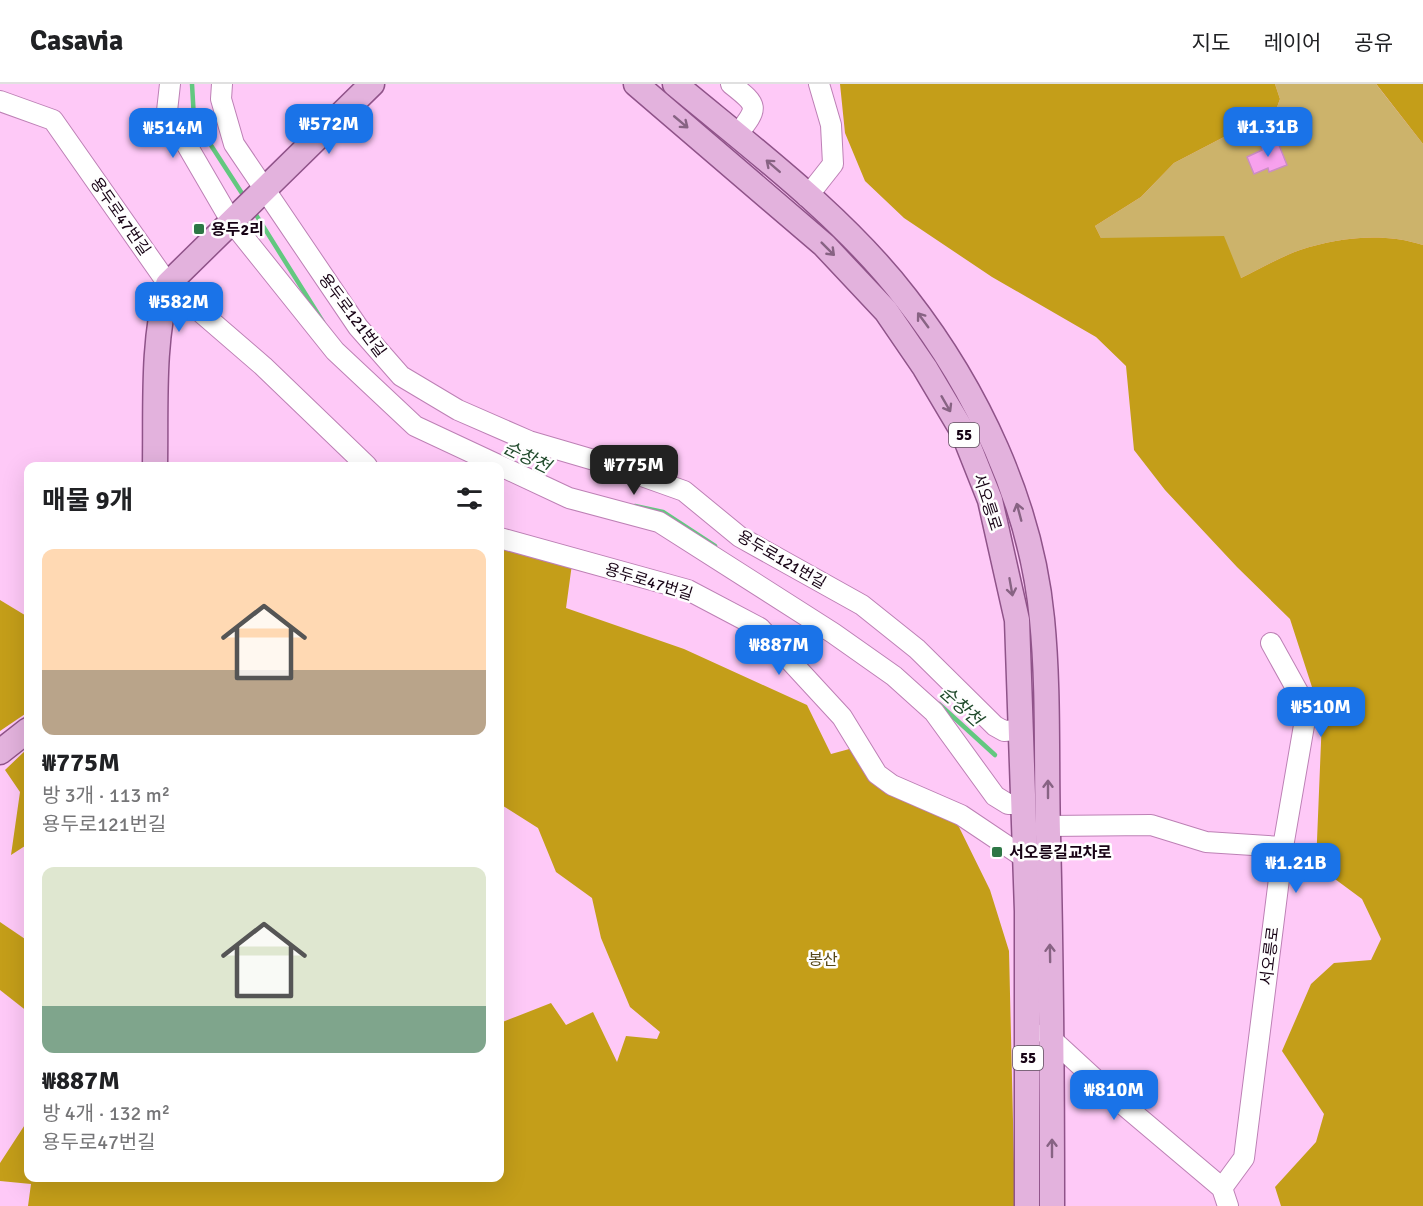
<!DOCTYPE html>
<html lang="ko">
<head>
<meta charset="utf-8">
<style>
	:root { --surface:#fff; --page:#f2f2f2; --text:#202124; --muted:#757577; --line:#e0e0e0; --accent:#1a73e8 }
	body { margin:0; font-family:Signika,"Noto Sans KR",sans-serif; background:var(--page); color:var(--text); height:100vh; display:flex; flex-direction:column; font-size:22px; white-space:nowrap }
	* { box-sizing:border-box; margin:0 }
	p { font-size:20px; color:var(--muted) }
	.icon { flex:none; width:33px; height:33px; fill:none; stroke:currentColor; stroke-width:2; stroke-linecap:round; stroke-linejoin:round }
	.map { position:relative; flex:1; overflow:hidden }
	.details { position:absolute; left:24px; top:378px; width:480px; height:720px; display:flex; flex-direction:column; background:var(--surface); border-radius:12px; box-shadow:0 6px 24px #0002 }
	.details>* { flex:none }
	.price { position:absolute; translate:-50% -51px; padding:0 14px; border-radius:12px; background:var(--accent); color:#fff; font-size:20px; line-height:39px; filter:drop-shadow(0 2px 3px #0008) }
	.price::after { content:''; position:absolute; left:50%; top:36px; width:18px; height:14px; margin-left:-9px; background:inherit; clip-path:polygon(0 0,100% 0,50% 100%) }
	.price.on { background:#222; color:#fff }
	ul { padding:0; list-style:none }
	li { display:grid; align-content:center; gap:12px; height:318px; padding:0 18px }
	li span { display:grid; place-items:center; height:186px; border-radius:12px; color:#555 }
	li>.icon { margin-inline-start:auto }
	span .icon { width:108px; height:108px; fill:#fffc; stroke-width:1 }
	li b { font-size:26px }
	h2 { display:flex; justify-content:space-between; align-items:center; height:72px; padding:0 18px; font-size:26px }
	header { display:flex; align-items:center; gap:36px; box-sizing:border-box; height:84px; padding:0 30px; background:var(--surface); border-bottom:2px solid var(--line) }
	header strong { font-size:28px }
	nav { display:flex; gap:33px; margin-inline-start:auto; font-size:21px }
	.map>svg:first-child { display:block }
</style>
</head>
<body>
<header>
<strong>Casavia</strong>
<nav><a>지도</a><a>레이어</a><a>공유</a></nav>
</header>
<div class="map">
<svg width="1423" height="1122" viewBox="0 0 1423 1122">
	<rect width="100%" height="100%" fill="#fec9f7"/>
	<!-- green -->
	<path fill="#ccb36b" d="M 1275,0 L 1376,0 L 1423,60 L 1423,161 C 1384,148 1338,153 1300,166 C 1280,173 1260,185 1241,194 L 1119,154 L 1101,154 L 1095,142 L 1141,113 L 1174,79 L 1276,26 L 1280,15 Z"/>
	<!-- forest -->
	<g fill="#c49e19">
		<path d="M 840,0 L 1275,0 L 1280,15 L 1276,26 L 1174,79 L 1141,113 L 1095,142 L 1101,154 L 1224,152 L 1241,194 C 1260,185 1280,173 1300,166 C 1338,153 1384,148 1423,161 L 1423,1122 L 1281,1122 L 1275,1103 L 1316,1058 L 1324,1030 L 1282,967 L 1311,900 L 1334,879 L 1371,876 L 1381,855 L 1362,815 L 1316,781 L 1322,634 L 1290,535 L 1237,483 L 1165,406 L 1134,366 L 1126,282 L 1096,253 L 992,193 L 904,134 L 865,97 L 845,49 Z"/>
		<path d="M 1376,0 L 1423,0 L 1423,60 L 1377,1 Z"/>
		<path d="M 500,459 L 572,480 L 566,524 L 684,565 L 807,621 L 831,670 L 853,664 L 926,721 L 958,741 L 990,806 L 1009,867 L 1015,1122 L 28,1122 L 31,1100 L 0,1097 L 0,1079 L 28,1036 L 28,1094 L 500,1094 L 500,939 L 551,919 L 566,941 L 593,928 L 617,978 L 626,952 L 657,955 L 660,948 L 630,923 L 601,854 L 592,814 L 556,788 L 538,744 L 500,720 Z"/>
		<path d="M 0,516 L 28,533 L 28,628 L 0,647 Z"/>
		<path d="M 28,664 L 28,760 L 11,771 L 20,708 L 5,686 Z"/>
		<path d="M 0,838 L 28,857 L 28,928 L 0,906 Z"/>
	</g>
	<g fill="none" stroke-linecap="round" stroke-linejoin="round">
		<!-- stream -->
		<g stroke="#63c880" stroke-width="4.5">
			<path d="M 192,0 L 194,35 L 245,114"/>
			<path d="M 253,126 L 323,238"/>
			<path d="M 635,422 L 663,428 L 715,462"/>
			<path d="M 939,620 L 995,671"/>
		</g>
	</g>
	<!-- building -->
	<path fill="#f7a1ed" stroke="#cb8dc3" stroke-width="1.5" d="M 1277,56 L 1287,81 L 1269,88 L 1268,84 L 1254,90 L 1247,73 L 1262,66 L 1261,63 Z"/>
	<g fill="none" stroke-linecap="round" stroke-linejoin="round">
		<!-- minor casing -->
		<g stroke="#bd80b5" stroke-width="22">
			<g id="minor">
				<path d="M 170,0 L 167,27 L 231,137 L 335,267 L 415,342 L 569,414 L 659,438 L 833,549 L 894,592 L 934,628 L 995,712 L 1008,720 L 1024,720"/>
				<path d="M 222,0 L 221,15 L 234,60 L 358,243 L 401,292 L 458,326 L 529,357 L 611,381 L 684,407 L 740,453 L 862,521 L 917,565 L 995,642 L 1004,647 L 1019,646"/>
				<path d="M 731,0 C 759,22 759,23 737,51"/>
				<path d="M 0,17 L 53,36 L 168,200 L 263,282 L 367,382"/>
				<path d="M 807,113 L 833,80 L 831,41 L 819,0"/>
				<path d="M 500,454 L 688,506 L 760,544 L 842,633 L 877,690 L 892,701 L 961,731 L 1025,774"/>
				<path d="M 1271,559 L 1307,624 L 1283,763"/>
				<path d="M 1048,742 L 1151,741 L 1206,758 L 1283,763 L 1244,1074 L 1222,1104"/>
				<path d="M 1045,949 L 1119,1017 L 1222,1104 L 1228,1122"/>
			</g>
		</g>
		<!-- major casing -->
		<g stroke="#8f5389" stroke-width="27">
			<g id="major">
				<path d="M 636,0 L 824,161 L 886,227 L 925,284 L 963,348 L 990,416 L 1017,536 L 1027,827 L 1027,1122"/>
				<path d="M 675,0 C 753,65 844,133 906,214 C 977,305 1031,419 1042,535 C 1049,606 1046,678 1048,750 C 1051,874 1052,998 1052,1122"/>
				<path d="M 155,382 C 156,321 152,259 168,200 L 372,0"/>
				<path d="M 0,668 L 28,646"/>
			</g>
		</g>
		<!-- minor -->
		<use href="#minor" stroke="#fff" stroke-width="20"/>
		<!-- major -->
		<use href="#major" stroke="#e3b2dd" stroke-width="24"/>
	</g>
	<!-- one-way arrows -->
	<defs><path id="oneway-shaft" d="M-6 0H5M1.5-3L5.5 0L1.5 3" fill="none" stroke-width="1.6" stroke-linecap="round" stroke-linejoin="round" transform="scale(1.5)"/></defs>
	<g stroke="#876383">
		<use href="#oneway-shaft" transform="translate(681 38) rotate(40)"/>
		<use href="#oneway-shaft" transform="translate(773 82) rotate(-139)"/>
		<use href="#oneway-shaft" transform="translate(828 165) rotate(45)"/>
		<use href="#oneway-shaft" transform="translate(923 236) rotate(-126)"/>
		<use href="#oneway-shaft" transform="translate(946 320) rotate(60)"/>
		<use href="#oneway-shaft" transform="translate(1019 428) rotate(-105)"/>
		<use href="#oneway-shaft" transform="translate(1011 503) rotate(80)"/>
		<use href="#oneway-shaft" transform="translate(1048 705) rotate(-90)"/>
		<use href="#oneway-shaft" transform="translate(1050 869) rotate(-91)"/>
		<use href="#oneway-shaft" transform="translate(1052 1064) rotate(-90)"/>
	</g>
	<!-- markers -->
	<g fill="#2d7745" stroke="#fefefe" stroke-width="2">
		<rect x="193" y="139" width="12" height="12" rx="3"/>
		<rect x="991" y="762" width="12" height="12" rx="3"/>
	</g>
	<g text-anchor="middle" stroke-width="5" stroke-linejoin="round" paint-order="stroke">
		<!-- shield labels -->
		<g fill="#fefefe" stroke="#5c4e5b" stroke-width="1.5">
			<rect x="949" y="339" width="30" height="24" rx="4.5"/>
			<rect x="1013" y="962" width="30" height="24" rx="4.5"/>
		</g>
		<g font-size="15" font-weight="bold" fill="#170315">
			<text x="964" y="356">55</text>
			<text x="1028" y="979">55</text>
		</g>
		<!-- street labels -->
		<g font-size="16" fill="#170315" stroke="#fefefe">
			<text transform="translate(121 132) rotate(55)" y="6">용두로47번길</text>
			<text transform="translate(353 231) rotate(53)" y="6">용두로121번길</text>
			<text transform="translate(988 418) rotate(72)" y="6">서오릉로</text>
			<text transform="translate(782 475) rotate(30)" y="6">용두로121번길</text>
			<text transform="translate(649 497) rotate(17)" y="6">용두로47번길</text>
			<text transform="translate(1269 872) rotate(-83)" y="6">서오릉로</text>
		</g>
		<!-- poi labels -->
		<g font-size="16" font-weight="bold" fill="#170315" stroke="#fefefe" text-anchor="start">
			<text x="211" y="151">용두2리</text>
			<text x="1009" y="774">서오릉길교차로</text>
		</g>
		<!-- park labels -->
		<g font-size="16" fill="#564717" stroke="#fefefe">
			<text x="823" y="881">봉산</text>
		</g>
		<!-- water labels -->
		<g font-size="18" font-style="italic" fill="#214a2c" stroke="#fefefe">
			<text transform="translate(527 373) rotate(26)" y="6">순창천</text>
			<text transform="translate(961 622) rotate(42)" y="6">순창천</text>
		</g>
	</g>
</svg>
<b class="price" style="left:329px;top:71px">₩572M</b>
<b class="price" style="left:1268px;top:74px">₩1.31B</b>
<b class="price" style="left:173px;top:75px">₩514M</b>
<b class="price" style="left:179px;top:249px">₩582M</b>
<b class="price on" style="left:634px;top:412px">₩775M</b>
<b class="price" style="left:779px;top:592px">₩887M</b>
<b class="price" style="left:1321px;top:654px">₩510M</b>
<b class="price" style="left:1296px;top:810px">₩1.21B</b>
<b class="price" style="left:1114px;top:1037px">₩810M</b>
<section class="details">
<h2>매물 9개<svg class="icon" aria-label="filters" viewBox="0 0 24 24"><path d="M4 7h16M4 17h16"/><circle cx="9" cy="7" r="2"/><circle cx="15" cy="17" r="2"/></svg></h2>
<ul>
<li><span style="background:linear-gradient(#ffd9b3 65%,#b9a48a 0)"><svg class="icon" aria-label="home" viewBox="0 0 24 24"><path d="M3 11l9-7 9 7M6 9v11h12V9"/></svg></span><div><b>₩775M</b><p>방 3개 · 113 m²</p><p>용두로121번길</p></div></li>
<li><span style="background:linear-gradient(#dfe7d0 75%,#7fa58c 0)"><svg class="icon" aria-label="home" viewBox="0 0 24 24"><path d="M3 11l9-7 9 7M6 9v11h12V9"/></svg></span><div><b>₩887M</b><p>방 4개 · 132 m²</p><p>용두로47번길</p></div></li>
</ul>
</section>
</div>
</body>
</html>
